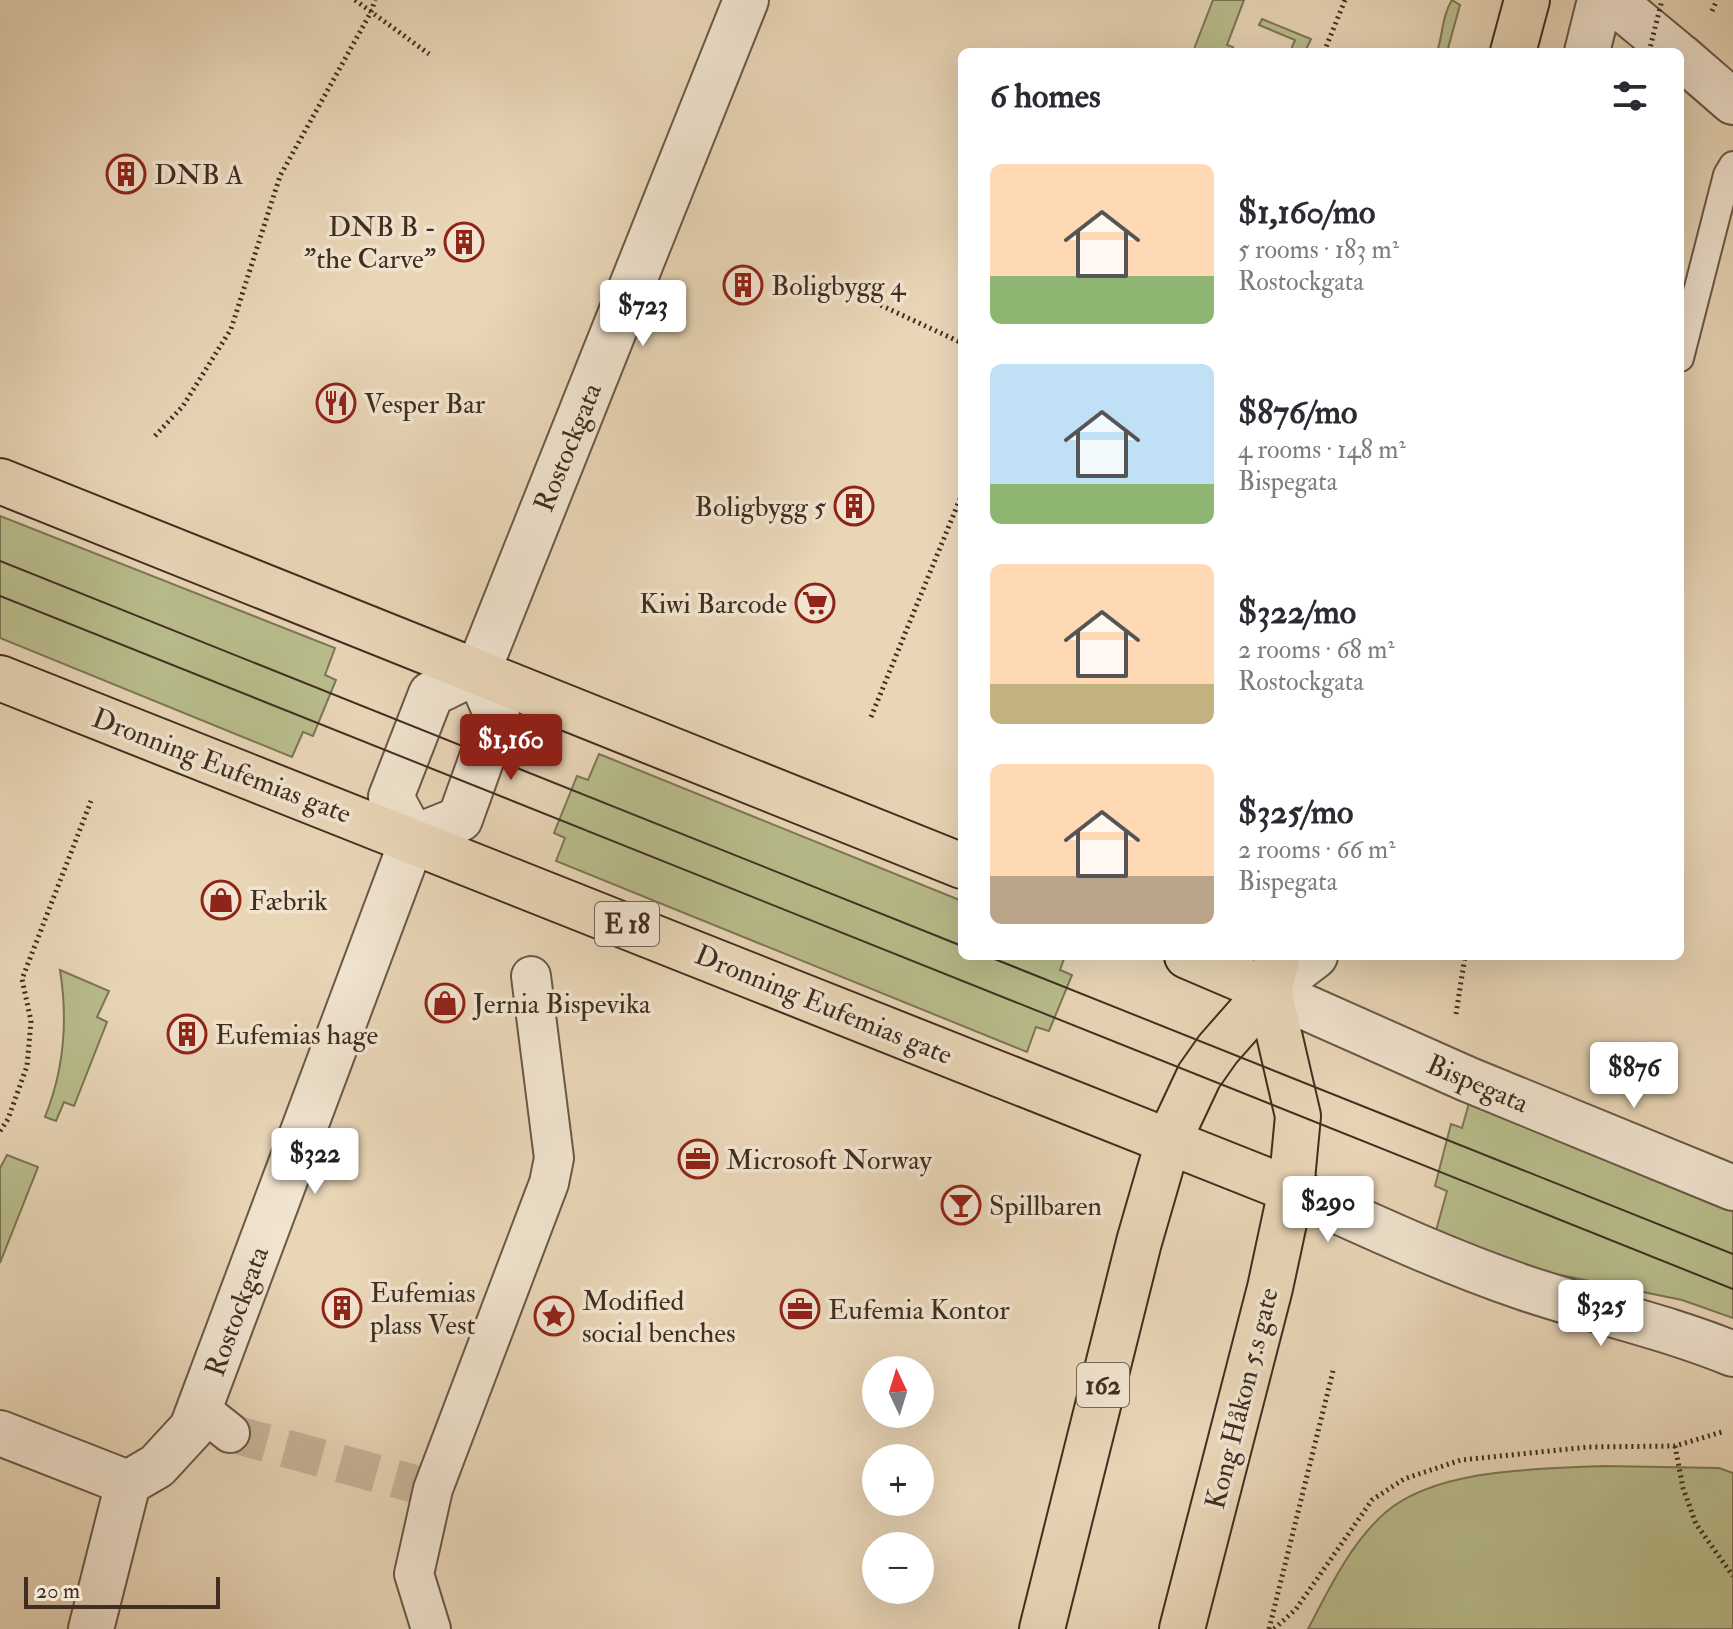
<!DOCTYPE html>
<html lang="en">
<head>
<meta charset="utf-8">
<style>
	:root { --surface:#fff; --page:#f7f7f7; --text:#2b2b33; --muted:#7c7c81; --accent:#8f2418 }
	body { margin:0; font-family:"IM FELL Double Pica",serif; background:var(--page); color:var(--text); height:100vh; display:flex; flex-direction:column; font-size:30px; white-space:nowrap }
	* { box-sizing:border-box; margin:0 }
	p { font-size:26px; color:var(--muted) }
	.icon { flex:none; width:44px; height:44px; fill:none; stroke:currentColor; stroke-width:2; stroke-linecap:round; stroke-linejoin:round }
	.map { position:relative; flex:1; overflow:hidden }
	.drawer { position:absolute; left:958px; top:48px; width:726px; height:912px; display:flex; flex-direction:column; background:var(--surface); border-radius:12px; box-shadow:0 8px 32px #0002 }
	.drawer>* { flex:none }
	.needle { width:52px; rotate:356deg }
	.buttons { position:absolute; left:862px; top:1356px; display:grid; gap:16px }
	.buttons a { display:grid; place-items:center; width:72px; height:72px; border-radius:50%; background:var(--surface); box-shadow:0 8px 32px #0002; font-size:40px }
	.scale { position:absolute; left:24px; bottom:20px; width:196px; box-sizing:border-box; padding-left:8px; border:4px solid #402e21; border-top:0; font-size:22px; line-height:28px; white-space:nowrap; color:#402e21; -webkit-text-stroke:6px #f1e4d0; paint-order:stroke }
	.price { position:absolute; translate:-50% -68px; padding:0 18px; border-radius:8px; background:#fff; color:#222; font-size:26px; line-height:52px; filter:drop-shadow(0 2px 4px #0008) }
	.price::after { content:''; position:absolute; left:50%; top:48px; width:24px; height:18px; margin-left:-12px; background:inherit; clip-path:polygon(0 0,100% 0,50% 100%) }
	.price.selected { background:var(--accent); color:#fff }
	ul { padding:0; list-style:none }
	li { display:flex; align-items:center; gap:24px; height:200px; padding:0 32px }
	li span { display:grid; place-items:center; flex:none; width:224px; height:160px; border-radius:12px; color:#555 }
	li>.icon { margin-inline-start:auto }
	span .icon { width:96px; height:96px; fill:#fffc; stroke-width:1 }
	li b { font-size:34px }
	h2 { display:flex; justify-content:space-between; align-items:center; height:96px; padding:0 32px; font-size:34px }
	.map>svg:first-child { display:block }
</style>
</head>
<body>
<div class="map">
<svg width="1733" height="1629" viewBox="0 0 1733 1629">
	<rect width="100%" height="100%" fill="#e9d6b7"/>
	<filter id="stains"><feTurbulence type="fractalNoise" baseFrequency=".0025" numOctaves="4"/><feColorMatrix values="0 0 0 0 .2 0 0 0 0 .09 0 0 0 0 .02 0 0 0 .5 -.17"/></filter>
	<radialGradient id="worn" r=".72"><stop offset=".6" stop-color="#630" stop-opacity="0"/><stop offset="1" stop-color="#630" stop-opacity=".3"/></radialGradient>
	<!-- green -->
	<g fill="#b9bd8c" stroke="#7c7656" stroke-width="2">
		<path d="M 1213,0 L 1244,0 L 1227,45 L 1233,47 L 1231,52 L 1194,49 Z"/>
		<path d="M 1452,0 L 1460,5 L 1447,52 L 1437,52 C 1443,34 1442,16 1452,0 Z"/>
		<path d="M 1262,19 L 1311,39 L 1305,52 L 1290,52 L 1295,40 L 1259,25 Z"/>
		<path d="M 0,516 L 335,648 L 325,675 L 336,680 L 313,736 L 303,732 L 292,757 L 0,638 Z"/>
		<path d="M 599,754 L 962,901 L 962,956 L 1065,956 L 1060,970 L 1072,975 L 1049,1031 L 1036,1027 L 1027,1052 L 556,861 L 565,838 L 554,833 L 577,776 L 588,780 Z"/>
		<path d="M 60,970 L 109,991 L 97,1017 L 107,1022 L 74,1106 L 64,1102 L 56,1121 L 45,1117 C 64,1070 68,1020 60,970 Z"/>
		<path d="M 1469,1103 L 1733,1210 L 1733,1318 L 1682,1300 L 1531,1269 L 1436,1231 L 1447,1191 L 1435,1186 L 1451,1124 L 1462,1128 Z"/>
		<path d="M 7,1155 L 38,1167 L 0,1263 L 0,1168 Z"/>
		<path d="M 1604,1466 L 1719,1468 L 1733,1473 L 1733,1629 L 1308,1629 C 1329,1589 1351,1542 1386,1512 C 1438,1468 1539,1469 1604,1466 Z"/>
	</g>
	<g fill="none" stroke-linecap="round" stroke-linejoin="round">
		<!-- pedestrian-tunnel -->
		<path stroke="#c7b499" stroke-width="38" stroke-dasharray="38 19" stroke-linecap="butt" d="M 230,1433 L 433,1489"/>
		<!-- service casing -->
		<g stroke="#6a5846" stroke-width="30">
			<path id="service" d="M 1680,358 L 1727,175 L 1733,165"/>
		</g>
		<!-- pedestrian casing -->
		<g stroke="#6a5846" stroke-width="42">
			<g id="pedestrian">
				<path d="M 200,1409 L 230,1433"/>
				<path d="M 431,1629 L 414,1574 L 433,1489 L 549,1183 L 554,1158 L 531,976"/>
			</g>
		</g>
		<!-- minor casing -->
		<g stroke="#6a5846" stroke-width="48">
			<g id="minor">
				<path d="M 1612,0 L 1675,52"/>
				<path d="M 1587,52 L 1600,0"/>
				<path d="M 1680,56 L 1733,102"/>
				<path d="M 413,838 L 391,797 L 431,694 L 478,671 L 746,0"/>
				<path d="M 1269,991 L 1315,956"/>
				<path d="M 0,1433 L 128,1483"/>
				<path d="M 91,1629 L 128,1483 L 157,1466 L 192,1428 L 413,838 L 460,819 L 497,716 L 478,671"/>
			</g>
		</g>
		<!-- tertiary casing -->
		<g stroke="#6a5846" stroke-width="48">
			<g id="tertiary">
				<path d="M 1269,991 L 1467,1079 L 1733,1188"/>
				<path d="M 1291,1190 C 1367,1224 1443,1260 1522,1287 C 1592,1311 1665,1326 1733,1354"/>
			</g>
		</g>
		<!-- trunk casing -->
		<g stroke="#402e21" stroke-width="48">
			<g id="trunk">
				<path d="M 1513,52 L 1527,0"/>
				<path d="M 0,481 L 962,866"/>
				<path d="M 0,678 L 1291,1190"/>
				<path d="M 1187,956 L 1269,991"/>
				<path d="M 1042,1629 L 1139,1242 L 1168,1142 L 1199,1076 L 1218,1049 L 1269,991 L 1278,956"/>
				<path d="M 1182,1629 L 1270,1288 L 1291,1190 L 1298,1116 L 1269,991"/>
			</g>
		</g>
		<!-- path -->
		<g stroke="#402e21" stroke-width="5" stroke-dasharray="2 4" stroke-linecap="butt">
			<path d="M 355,0 L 429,54"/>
			<path d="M 1712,11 L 1717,0"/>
			<path d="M 1324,52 L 1345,0"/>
			<path d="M 848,290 L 962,343"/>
			<path d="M 155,436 L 183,406 L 231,329 L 280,176 L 371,12 L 375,0"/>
			<path d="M 871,717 L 962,494"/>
			<path d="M 1456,1014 L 1465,956"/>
			<path d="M 0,1131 L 8,1119 L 27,1066 L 31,1021 L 22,979 L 91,801"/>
			<path d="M 1675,1446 L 1683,1488 L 1696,1524 L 1733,1576"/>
			<path d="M 1269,1629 L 1334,1367"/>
			<path d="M 1274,1629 L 1296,1609 L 1372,1500 L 1404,1479 L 1461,1460 L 1589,1447 L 1675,1446 L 1722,1432"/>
		</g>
		<!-- service -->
		<use href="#service" stroke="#f1e4d0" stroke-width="26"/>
		<!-- pedestrian -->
		<use href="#pedestrian" stroke="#f1e4d0" stroke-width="38"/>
		<!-- minor -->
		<use href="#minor" stroke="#f1e4d0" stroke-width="44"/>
		<!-- tertiary -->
		<use href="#tertiary" stroke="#f1e4d0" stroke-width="44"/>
		<!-- trunk -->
		<use href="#trunk" stroke="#e9d6b7" stroke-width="44"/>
		<!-- tram -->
		<g stroke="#402e21" stroke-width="2">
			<path d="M 0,561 L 962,946"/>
			<path d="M 0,596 L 1733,1289"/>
			<path d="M 987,956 L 1733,1254"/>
		</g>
		<!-- path-bridge -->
		<path stroke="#402e21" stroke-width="5" stroke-dasharray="2 4" stroke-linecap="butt" d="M 1649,52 L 1662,0"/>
	</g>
	<!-- icons -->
	<defs>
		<g id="building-ring" transform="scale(2)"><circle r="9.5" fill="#f1e4d0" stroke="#8f2418" stroke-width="1.5"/><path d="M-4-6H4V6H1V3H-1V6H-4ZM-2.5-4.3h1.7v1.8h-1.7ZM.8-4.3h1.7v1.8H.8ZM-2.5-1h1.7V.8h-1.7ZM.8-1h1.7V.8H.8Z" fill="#8f2418"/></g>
		<g id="restaurant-ring" transform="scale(2)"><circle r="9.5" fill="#f1e4d0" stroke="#8f2418" stroke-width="1.5"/><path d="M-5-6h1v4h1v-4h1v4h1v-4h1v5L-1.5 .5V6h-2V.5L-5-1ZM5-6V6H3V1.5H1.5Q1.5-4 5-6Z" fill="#8f2418"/></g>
		<g id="supermarket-ring" transform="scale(2)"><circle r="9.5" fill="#f1e4d0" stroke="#8f2418" stroke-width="1.5"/><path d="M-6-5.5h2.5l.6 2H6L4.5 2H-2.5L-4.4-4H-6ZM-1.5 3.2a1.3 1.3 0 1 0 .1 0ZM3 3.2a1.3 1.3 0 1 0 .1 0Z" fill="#8f2418"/></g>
		<g id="shop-ring" transform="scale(2)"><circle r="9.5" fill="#f1e4d0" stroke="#8f2418" stroke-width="1.5"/><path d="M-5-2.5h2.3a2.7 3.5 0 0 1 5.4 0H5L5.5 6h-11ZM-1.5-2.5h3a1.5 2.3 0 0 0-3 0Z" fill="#8f2418"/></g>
		<g id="office-ring" transform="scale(2)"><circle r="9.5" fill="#f1e4d0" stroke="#8f2418" stroke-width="1.5"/><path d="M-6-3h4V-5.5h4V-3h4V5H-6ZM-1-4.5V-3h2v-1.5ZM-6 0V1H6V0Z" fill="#8f2418"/></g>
		<g id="bar-ring" transform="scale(2)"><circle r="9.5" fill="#f1e4d0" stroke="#8f2418" stroke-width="1.5"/><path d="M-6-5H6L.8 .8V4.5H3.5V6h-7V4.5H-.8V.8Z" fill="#8f2418"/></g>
		<g id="sight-ring" transform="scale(2)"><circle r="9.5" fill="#f1e4d0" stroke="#8f2418" stroke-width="1.5"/><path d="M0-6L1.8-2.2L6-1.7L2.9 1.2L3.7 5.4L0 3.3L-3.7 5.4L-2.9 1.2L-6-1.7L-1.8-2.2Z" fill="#8f2418"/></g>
	</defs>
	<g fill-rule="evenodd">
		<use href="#building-ring" x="126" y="174"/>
		<use href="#building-ring" x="464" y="242"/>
		<use href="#building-ring" x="743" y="285"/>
		<use href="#restaurant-ring" x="336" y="403"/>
		<use href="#building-ring" x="854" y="506"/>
		<use href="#supermarket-ring" x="815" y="603"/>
		<use href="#shop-ring" x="221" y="900"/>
		<use href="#shop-ring" x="445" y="1003"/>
		<use href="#building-ring" x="187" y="1034"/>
		<use href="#office-ring" x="698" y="1159"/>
		<use href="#bar-ring" x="961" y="1205"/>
		<use href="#building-ring" x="342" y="1308"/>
		<use href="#office-ring" x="800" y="1309"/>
		<use href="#sight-ring" x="554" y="1316"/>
	</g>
	<g text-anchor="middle" stroke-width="7" stroke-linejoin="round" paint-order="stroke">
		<!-- shield labels -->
		<g fill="#f1e4d0" stroke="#756556" stroke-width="2">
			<rect x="595" y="902" width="64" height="44" rx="6"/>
			<rect x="1077" y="1363" width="52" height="44" rx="6"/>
		</g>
		<g font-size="26" font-weight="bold" fill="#402e21">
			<text x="627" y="933">E 18</text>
			<text x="1103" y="1394">162</text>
		</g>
		<!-- poi labels -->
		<g font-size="28" fill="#402e21" stroke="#f1e4d0" text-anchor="start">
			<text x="154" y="184">DNB A</text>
			<text x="436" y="236" text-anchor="end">DNB B -<tspan x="436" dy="32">"the Carve"</tspan></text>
			<text x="771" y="295">Boligbygg 4</text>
			<text x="364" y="413">Vesper Bar</text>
			<text x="826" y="516" text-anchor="end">Boligbygg 5</text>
			<text x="787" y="613" text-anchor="end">Kiwi Barcode</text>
			<text x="249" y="910">Fæbrik</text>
			<text x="473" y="1013">Jernia Bispevika</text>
			<text x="215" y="1044">Eufemias hage</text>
			<text x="726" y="1169">Microsoft Norway</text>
			<text x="989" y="1215">Spillbaren</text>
			<text x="370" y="1302">Eufemias<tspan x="370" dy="32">plass Vest</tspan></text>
			<text x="582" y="1310">Modified<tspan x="582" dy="32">social benches</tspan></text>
			<text x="828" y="1319">Eufemia Kontor</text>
		</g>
		<!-- street labels -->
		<g font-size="28" fill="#402e21" stroke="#f1e4d0">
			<text transform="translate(567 447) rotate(-68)" y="10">Rostockgata</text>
			<text transform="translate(222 765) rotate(21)" y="10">Dronning Eufemias gate</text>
			<text transform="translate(824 1004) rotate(22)" y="10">Dronning Eufemias gate</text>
			<text transform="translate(1478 1083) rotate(23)" y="10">Bispegata</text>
			<text transform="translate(236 1311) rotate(-70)" y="10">Rostockgata</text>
			<text transform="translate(1241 1398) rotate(-76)" y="10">Kong Håkon 5.s gate</text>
		</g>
	</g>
	<rect width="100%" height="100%" filter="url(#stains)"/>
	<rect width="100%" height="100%" fill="url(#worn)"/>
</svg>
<div class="buttons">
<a><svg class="needle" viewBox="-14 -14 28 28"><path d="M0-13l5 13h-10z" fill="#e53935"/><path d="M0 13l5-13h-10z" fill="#7c7c81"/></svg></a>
<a>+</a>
<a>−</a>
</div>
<div class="scale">20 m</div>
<b class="price" style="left:643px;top:348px">$723</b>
<b class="price selected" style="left:511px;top:782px">$1,160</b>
<b class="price" style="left:1634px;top:1110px">$876</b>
<b class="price" style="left:315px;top:1196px">$322</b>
<b class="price" style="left:1328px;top:1244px">$290</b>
<b class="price" style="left:1601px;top:1348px">$325</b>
<section class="drawer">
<h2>6 homes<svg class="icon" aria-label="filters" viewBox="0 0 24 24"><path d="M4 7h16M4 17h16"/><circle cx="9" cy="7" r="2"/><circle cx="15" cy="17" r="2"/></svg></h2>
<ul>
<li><span style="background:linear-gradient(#ffd9b3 70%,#8fb573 0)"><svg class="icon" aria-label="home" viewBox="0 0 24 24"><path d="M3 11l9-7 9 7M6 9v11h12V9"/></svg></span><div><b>$1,160/mo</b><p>5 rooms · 183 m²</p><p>Rostockgata</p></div></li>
<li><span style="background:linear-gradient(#bfe0f5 75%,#8fb573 0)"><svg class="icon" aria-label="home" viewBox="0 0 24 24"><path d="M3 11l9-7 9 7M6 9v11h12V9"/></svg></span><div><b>$876/mo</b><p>4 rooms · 148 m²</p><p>Bispegata</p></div></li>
<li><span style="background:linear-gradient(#ffd9b3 75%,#c2b280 0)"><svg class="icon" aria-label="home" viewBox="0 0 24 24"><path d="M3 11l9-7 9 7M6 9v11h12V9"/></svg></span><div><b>$322/mo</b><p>2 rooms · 68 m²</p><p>Rostockgata</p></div></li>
<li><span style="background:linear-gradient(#ffd9b3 70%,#b9a48a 0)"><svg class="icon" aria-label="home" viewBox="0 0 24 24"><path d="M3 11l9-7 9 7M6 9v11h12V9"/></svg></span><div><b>$325/mo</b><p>2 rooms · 66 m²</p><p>Bispegata</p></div></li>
</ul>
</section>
</div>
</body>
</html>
